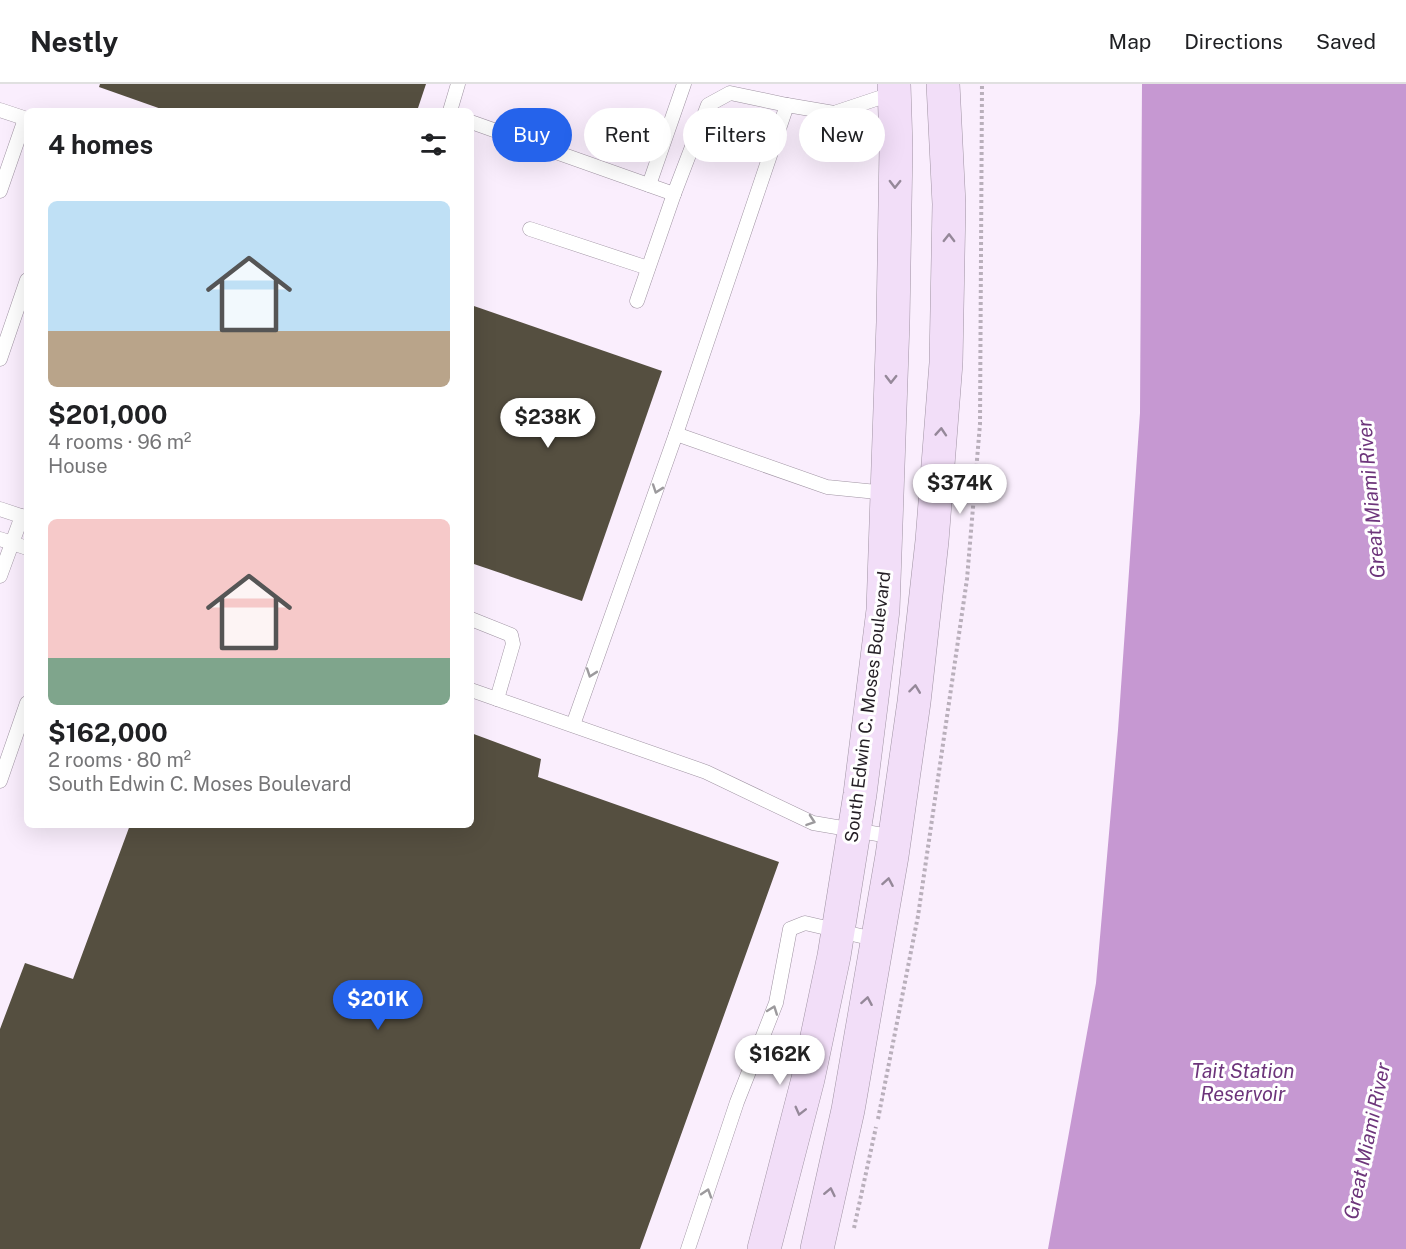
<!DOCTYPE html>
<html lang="en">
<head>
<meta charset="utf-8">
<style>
	:root { --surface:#fff; --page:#f2f2f2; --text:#202124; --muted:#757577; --line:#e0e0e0; --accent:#2563eb }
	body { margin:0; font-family:"Public Sans",sans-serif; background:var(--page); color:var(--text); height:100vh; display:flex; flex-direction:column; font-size:22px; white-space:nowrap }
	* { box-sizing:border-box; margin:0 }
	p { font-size:20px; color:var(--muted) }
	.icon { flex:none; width:33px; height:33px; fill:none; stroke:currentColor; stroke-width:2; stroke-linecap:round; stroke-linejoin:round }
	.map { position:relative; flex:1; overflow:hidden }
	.drawer { position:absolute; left:24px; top:24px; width:450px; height:720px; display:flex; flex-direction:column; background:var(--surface); border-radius:9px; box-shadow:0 6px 24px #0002 }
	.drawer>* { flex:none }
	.hud { position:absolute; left:492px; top:24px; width:570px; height:54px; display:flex; gap:12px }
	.price { position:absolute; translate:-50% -51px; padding:0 14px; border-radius:21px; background:#fff; color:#222; font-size:20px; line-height:39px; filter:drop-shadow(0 2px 3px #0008) }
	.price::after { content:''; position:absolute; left:50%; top:36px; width:18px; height:14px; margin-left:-9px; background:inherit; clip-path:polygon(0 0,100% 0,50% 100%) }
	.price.current { background:var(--accent); color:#fff }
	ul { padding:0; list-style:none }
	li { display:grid; align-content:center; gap:12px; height:318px; padding:0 24px }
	li span { display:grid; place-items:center; height:186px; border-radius:9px; color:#555 }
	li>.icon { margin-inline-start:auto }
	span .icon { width:108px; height:108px; fill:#fffc; stroke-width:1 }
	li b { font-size:26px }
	h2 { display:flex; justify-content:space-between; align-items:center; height:72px; padding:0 24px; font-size:26px }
	.tag { padding:0 21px; border-radius:27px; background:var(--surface); box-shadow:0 6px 24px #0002; font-size:21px; line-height:54px }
	.tag.current { background:var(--accent); color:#fff }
	header { display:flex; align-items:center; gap:36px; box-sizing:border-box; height:84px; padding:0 30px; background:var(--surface); border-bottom:2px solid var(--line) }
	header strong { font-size:28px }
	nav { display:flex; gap:33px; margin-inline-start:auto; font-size:21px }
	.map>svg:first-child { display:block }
</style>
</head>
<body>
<header>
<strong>Nestly</strong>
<nav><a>Map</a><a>Directions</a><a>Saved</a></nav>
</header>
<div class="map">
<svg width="1406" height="1165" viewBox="0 0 1406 1165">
	<rect width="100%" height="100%" fill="#faeefd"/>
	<!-- water -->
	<path fill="#c698d2" d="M 1142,0 L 1406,0 L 1406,1165 L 1048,1165 L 1096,899 L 1118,646 L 1140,329 Z"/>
	<!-- building -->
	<g fill="#554f40">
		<path d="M 100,0 L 426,0 L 417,27 L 167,27 L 99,3 Z"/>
		<path d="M 471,221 L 662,287 L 582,517 L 471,479 Z"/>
		<path d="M 471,649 L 541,675 L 538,693 L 779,778 L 640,1165 L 0,1165 L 0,945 L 25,879 L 73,895 L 130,741 L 471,741 Z"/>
	</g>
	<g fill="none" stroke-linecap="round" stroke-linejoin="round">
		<!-- lane casing -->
		<g stroke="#a094a3" stroke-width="15">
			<g id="lane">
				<path d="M 0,26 L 27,35"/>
				<path d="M 450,27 L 458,0"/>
				<path d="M 471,38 L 674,110 L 708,21 L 730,9 L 787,21"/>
				<path d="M 649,101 L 684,0"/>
				<path d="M 0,107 L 25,35"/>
				<path d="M 530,145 L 648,184"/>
				<path d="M 637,217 L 674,110"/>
				<path d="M 0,275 L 27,196"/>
				<path d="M 676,350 L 827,403 L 887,409"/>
				<path d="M 0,425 L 27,434"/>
				<path d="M 0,455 L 27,464"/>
				<path d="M 0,492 L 22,432"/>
				<path d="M 471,535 L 511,551 L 513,560 L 497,615"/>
				<path d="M 471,606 L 706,688 L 813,739 L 895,753"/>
				<path d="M 573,641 L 676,350 L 787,21 L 834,29 L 894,9"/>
				<path d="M 0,697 L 27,619"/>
				<path d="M 688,1165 L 737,1018 L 776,919 L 790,845 L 805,839 L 878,856"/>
			</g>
		</g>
		<!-- secondary casing -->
		<g stroke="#a094a3" stroke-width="34">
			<g id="secondary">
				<path d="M 764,1165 L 808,995 L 834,872 L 860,710 L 883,526 L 893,238 L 896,63 L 894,0"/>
				<path d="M 817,1165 L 848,1026 L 892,772 L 914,618 L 932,457 L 946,279 L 949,120 L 943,0"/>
			</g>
		</g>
		<!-- path -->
		<g stroke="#b9afbb" stroke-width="4" stroke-dasharray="3 3" stroke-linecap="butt">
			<path d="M 878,1035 L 918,832 L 967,495 L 980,340 L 982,0"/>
			<path d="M 854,1144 L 876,1043"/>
		</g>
		<!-- lane -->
		<use href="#lane" stroke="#fff" stroke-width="14"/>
		<!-- secondary -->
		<use href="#secondary" stroke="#f2def8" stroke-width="33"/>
	</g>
	<!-- one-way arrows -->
	<defs><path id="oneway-chevron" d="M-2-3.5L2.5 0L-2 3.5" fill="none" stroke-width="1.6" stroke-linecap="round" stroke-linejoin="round" transform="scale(1.5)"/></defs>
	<g stroke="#958899">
		<use href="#oneway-chevron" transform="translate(895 100) rotate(91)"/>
		<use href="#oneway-chevron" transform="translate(949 154) rotate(-89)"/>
		<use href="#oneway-chevron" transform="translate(891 295) rotate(91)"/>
		<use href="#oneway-chevron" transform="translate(941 348) rotate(-86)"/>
		<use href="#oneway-chevron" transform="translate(915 605) rotate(-83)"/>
		<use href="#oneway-chevron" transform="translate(888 798) rotate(-80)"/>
		<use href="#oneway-chevron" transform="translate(867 917) rotate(-80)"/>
		<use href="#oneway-chevron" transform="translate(800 1027) rotate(104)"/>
		<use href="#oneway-chevron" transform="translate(830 1108) rotate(-78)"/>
	</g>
	<g stroke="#9c9a9d">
		<use href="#oneway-chevron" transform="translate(657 405) rotate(109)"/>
		<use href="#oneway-chevron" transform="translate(591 589) rotate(109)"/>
		<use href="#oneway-chevron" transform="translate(811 737) rotate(19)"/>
		<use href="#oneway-chevron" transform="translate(773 926) rotate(-70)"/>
		<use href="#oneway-chevron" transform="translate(707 1109) rotate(-72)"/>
	</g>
	<g text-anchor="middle" stroke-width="6" stroke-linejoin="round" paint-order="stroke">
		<!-- street labels -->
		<g font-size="18" fill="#241f25" stroke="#fff">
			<text transform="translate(868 623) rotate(-83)" y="6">South Edwin C. Moses Boulevard</text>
		</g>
		<!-- water labels -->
		<g font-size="20" font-style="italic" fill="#6d357b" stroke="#fff">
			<text transform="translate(1371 415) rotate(-95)" y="7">Great Miami River</text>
			<text x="1243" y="994">Tait Station<tspan x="1243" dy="23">Reservoir</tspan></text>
			<text transform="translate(1367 1057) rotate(-78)" y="7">Great Miami River</text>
		</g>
	</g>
</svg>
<b class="price" style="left:548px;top:365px">$238K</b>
<b class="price" style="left:960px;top:431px">$374K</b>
<b class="price current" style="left:378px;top:947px">$201K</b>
<b class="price" style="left:780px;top:1002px">$162K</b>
<div class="hud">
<a class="tag current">Buy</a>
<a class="tag">Rent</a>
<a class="tag">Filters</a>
<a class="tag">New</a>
</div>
<section class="drawer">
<h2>4 homes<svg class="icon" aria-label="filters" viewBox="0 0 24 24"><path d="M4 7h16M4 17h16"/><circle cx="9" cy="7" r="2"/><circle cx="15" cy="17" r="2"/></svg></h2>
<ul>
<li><span style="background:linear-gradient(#bfe0f5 70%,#b9a48a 0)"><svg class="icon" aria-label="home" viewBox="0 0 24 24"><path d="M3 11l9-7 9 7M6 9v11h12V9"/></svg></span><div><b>$201,000</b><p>4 rooms · 96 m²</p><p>House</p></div></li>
<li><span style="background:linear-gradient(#f6c9c9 75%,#7fa58c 0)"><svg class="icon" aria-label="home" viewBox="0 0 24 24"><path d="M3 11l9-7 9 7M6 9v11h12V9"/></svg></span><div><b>$162,000</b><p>2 rooms · 80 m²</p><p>South Edwin C. Moses Boulevard</p></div></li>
</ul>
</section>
</div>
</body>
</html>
